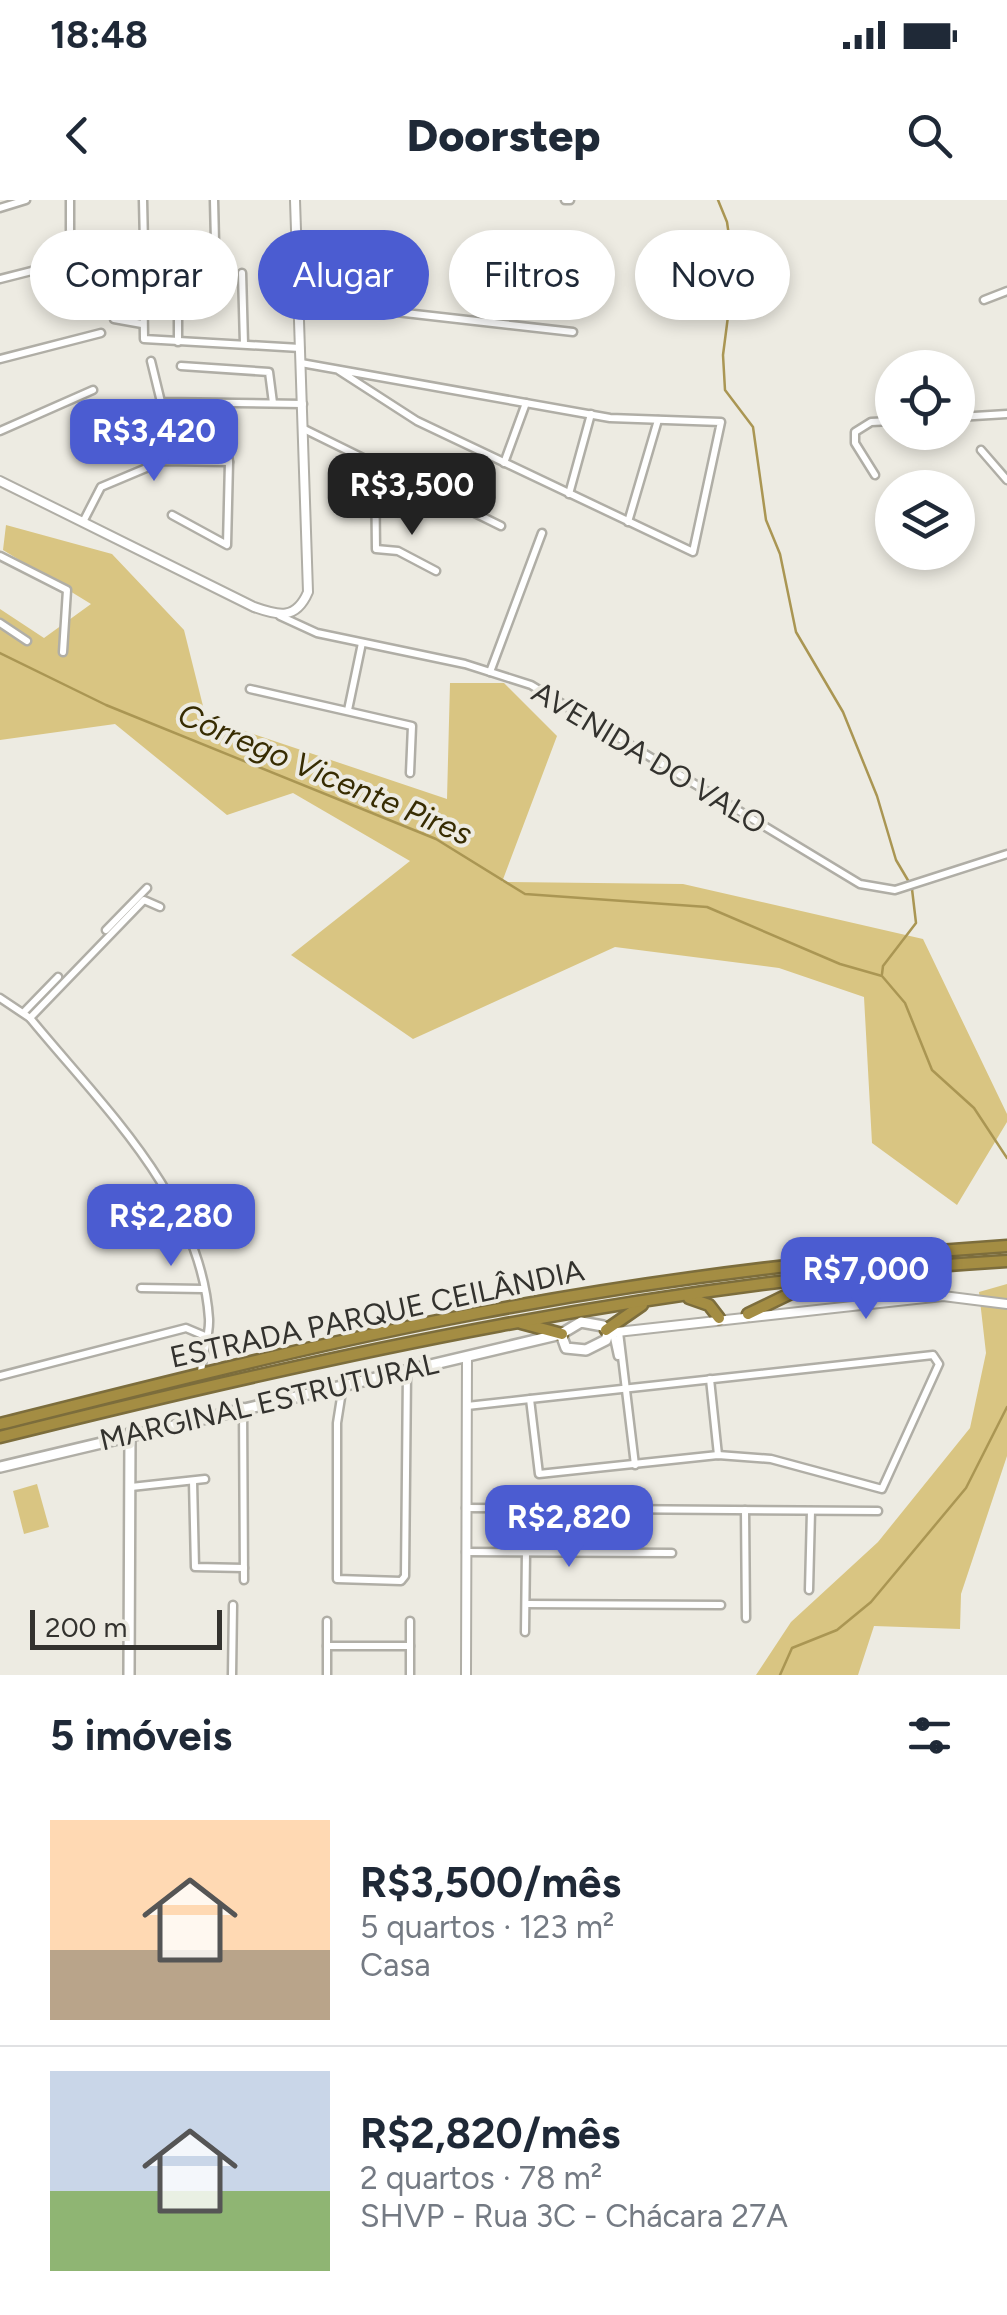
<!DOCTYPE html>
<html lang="pt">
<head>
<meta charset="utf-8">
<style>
	:root { --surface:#fff; --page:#f6f6f7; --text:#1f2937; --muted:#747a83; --line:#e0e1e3; --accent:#4b5cd1 }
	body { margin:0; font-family:Figtree,sans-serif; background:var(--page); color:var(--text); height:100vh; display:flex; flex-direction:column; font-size:38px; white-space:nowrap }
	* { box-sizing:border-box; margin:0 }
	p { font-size:32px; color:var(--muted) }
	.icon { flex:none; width:55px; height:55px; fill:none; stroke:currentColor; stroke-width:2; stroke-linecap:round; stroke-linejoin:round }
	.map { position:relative; height:1475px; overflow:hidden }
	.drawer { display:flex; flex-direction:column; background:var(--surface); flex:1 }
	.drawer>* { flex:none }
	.banner { position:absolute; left:30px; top:30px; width:948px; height:90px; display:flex; gap:20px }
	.tools { position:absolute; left:875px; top:150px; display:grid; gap:20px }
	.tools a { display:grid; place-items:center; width:100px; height:100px; border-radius:50%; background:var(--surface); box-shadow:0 5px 15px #0003; font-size:50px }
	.scale { position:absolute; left:30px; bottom:25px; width:192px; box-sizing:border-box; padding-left:10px; border:5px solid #33322e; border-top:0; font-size:28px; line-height:35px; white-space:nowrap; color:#33322e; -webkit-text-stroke:8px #edebe2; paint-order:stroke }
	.price { position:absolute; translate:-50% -85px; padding:0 22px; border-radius:20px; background:var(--accent); color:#fff; font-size:32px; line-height:65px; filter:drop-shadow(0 2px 5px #0008) }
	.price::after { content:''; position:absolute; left:50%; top:60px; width:30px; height:22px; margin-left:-15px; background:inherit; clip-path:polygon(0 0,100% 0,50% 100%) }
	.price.active { background:#222; color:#fff }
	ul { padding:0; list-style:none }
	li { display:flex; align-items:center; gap:30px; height:250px; padding:0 50px }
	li+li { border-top:2px solid var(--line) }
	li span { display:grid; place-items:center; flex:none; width:280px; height:200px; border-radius:0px; color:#555 }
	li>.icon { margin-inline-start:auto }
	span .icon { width:120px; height:120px; fill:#fffc; stroke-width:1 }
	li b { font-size:42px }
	h2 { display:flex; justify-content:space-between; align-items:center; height:120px; padding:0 50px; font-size:42px }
	.pill { padding:0 35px; border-radius:45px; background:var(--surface); box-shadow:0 5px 15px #0003; font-size:35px; line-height:90px }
	.pill.active { background:var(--accent); color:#fff }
	.status { display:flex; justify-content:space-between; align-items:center; height:70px; padding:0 50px; background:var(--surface); direction:ltr }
	.status svg { height:28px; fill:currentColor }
	header { display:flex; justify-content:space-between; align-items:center; height:130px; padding:0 50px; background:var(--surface); font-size:45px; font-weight:800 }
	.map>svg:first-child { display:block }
</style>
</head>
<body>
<div class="status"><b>18:48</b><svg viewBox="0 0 49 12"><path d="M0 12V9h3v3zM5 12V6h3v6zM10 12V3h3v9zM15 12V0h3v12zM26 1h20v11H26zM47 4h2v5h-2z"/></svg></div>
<header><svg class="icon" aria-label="back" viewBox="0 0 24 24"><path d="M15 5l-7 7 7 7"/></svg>Doorstep<svg class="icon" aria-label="search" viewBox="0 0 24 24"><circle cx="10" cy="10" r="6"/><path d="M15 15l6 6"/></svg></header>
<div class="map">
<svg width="1007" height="1475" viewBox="0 0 1007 1475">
	<rect width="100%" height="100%" fill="#edebe2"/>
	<!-- green -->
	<g fill="#d9c582">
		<path d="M 6,325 L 112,354 L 184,430 L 206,518 L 447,599 L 450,483 L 504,483 L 557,536 L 502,682 L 683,684 L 923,739 L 1007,914 L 1007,922 L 957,1005 L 872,943 L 864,797 L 779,768 L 615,747 L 413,839 L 291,755 L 410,661 L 293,593 L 227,615 L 115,524 L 0,540 L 0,409 L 44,438 L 91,404 L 3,350 Z"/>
		<path d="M 1007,1084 L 1007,1256 L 961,1394 L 960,1429 L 874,1426 L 858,1475 L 756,1475 L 791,1422 L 878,1342 L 970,1228 L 986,1153 L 979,1092 Z"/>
		<path d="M 37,1284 L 49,1327 L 24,1334 L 13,1291 Z"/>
	</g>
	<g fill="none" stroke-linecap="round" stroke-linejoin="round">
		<!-- stream -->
		<g stroke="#aa9653" stroke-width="2.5">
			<path d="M 718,0 L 727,22 L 734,70 L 723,155 L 725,190 L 753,227 L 766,320 L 780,354 L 796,432 L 843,512 L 877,596 L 896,660 L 909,682"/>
			<path d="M 0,453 L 106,505 L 436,639 L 525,694 L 707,707 L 840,764 L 882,776 L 905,803 L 932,870 L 974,908 L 1007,958"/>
			<path d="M 882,774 L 883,766 L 916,723 L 912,689"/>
			<path d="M 780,1475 L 792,1448 L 837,1430 L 871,1402 L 966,1288 L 1007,1207"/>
		</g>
		<!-- minor casing -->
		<g stroke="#b0aea6" stroke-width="11">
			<g id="minor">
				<path d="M 70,0 L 70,30"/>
				<path d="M 143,0 L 144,44"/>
				<path d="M 214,0 L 215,42"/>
				<path d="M 565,0 L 570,0"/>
				<path d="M 0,8 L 26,0"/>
				<path d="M 143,57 L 144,139 L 300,148"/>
				<path d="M 242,73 L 244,144"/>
				<path d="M 99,76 L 141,78"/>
				<path d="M 0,79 L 71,61"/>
				<path d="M 984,100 L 1007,91"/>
				<path d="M 299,101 L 573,132"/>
				<path d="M 114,119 L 142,124"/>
				<path d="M 178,142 L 178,79"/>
				<path d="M 0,159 L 101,133"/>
				<path d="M 151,161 L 161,202 L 303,204"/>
				<path d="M 301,163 L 610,218 L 721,222 L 693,352 L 417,221 L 338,170"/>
				<path d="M 181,166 L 269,172 L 273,203"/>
				<path d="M 958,217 L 1007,214"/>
				<path d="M 304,229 L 501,326"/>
				<path d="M 0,231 L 93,190"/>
				<path d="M 981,250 L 1007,280"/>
				<path d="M 504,263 L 526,203"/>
				<path d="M 375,264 L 376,349 L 398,351 L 436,371"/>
				<path d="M 875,275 L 855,243 L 855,232 L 871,222 L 892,221"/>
				<path d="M 569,294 L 591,214"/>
				<path d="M 172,315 L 227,345 L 229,262 L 226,240"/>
				<path d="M 83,322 L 101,287 L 163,261 L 229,262"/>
				<path d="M 628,322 L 658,220"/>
				<path d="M 0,356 L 67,390 L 63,452"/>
				<path d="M 280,416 L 317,433 L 465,464 L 531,485 L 860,684 L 895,690 L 1007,654"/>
				<path d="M 0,423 L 27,441"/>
				<path d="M 490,472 L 542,333"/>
				<path d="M 250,489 L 412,526 L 410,573"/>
				<path d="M 348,510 L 362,443"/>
				<path d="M 106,730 L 147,688"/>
				<path d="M 0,798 L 30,818 C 102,906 201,998 209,1119 C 210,1136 202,1155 201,1173"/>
				<path d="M 24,812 L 58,777"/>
				<path d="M 30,818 L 144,700 L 160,707"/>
				<path d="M 141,1088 L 203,1089"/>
				<path d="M 619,1132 L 635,1265"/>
				<path d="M 613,1133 L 618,1156"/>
				<path d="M 933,1155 L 939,1164 L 882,1289 L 771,1259 L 718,1255 L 539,1274 L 530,1199 Z"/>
				<path d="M 0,1176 L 186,1128 L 205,1136"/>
				<path d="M 710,1179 L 718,1255"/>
				<path d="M 343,1185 L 337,1223 L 337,1379 L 401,1381 L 405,1376 L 407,1171"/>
				<path d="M 467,1206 L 530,1199"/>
				<path d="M 243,1207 L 244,1380"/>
				<path d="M 193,1281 L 195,1367 L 244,1368"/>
				<path d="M 131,1287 L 205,1279"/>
				<path d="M 466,1308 L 878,1311"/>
				<path d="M 745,1310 L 746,1418"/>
				<path d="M 466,1352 L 672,1353"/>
				<path d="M 809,1390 L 811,1311"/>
				<path d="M 526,1404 L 721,1405"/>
				<path d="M 327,1421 L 327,1475"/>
				<path d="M 410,1421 L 410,1475"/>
				<path d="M 525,1432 L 526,1352"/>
				<path d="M 327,1446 L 410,1446"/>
				<path d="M 232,1475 L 233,1405"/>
			</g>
		</g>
		<!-- tertiary casing -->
		<g stroke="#b0aea6" stroke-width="12">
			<g id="tertiary">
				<path d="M 0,281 L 254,407 C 279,416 296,420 308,392 L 295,0"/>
				<path d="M 608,1133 L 943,1096 L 1007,1104"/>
				<path d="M 466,1475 L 467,1157"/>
			</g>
		</g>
		<!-- secondary casing -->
		<g stroke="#b0aea6" stroke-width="14">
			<g id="secondary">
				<path d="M 581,1122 L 603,1126 L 608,1133 L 606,1140 L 586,1150 L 566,1148 L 561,1134 Z"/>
				<path d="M 0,1267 L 561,1134"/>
				<path d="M 129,1475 L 130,1233"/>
			</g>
		</g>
		<!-- motorway casing -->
		<g stroke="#7c6d3c" stroke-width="15">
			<g id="motorway">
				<path d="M 689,1098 L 709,1105 L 719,1118"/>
				<path d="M 748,1114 L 814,1082"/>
				<path d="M 521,1123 L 562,1134"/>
				<path d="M 606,1130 L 642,1105"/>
				<path d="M 0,1224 C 157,1185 314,1144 473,1114 C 649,1080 829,1058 1007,1046"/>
				<path d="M 0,1237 C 332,1154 665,1081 1007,1061"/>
			</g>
		</g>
		<!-- minor -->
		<use href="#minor" stroke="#fff" stroke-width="6"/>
		<!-- tertiary -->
		<use href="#tertiary" stroke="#fff" stroke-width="8"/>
		<!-- secondary -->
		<use href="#secondary" stroke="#fff" stroke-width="9"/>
		<!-- motorway -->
		<use href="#motorway" stroke="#a48d43" stroke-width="10"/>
	</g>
	<g text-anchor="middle" stroke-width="8" stroke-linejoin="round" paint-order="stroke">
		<!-- street labels -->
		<g font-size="30" fill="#33322e" stroke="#edebe2">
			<text transform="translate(649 558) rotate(31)" y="10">AVENIDA DO VALO</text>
			<text transform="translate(377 1114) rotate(-12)" y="10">ESTRADA PARQUE CEILÂNDIA</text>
			<text transform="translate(269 1202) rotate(-13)" y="10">MARGINAL ESTRUTURAL</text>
		</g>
		<!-- water labels -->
		<g font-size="32" font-style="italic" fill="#372c02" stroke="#edebe2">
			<text transform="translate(325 574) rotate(23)" y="11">Córrego Vicente Pires</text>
		</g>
	</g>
</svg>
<div class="tools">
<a><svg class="icon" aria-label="locate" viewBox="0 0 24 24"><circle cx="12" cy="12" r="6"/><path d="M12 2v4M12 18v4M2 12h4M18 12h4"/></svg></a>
<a><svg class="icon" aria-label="layers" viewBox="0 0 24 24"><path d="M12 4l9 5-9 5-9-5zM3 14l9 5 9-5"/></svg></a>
</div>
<div class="scale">200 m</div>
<b class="price" style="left:154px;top:284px">R$3,420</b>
<b class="price active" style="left:412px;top:338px">R$3,500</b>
<b class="price" style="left:171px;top:1069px">R$2,280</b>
<b class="price" style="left:866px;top:1122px">R$7,000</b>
<b class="price" style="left:569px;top:1370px">R$2,820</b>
<div class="banner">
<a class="pill">Comprar</a>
<a class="pill active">Alugar</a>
<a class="pill">Filtros</a>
<a class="pill">Novo</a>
</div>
</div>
<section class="drawer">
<h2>5 imóveis<svg class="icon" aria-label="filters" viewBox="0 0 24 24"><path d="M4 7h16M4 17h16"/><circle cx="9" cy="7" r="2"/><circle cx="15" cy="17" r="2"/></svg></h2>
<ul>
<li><span style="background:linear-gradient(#ffd9b3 65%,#b9a48a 0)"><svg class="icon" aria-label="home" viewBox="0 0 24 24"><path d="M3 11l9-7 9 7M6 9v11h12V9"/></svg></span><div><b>R$3,500/mês</b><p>5 quartos · 123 m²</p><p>Casa</p></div></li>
<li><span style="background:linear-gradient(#c9d6e8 60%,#8fb573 0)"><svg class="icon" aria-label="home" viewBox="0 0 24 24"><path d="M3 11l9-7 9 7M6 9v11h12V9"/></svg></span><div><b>R$2,820/mês</b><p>2 quartos · 78 m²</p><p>SHVP - Rua 3C - Chácara 27A</p></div></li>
</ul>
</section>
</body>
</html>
